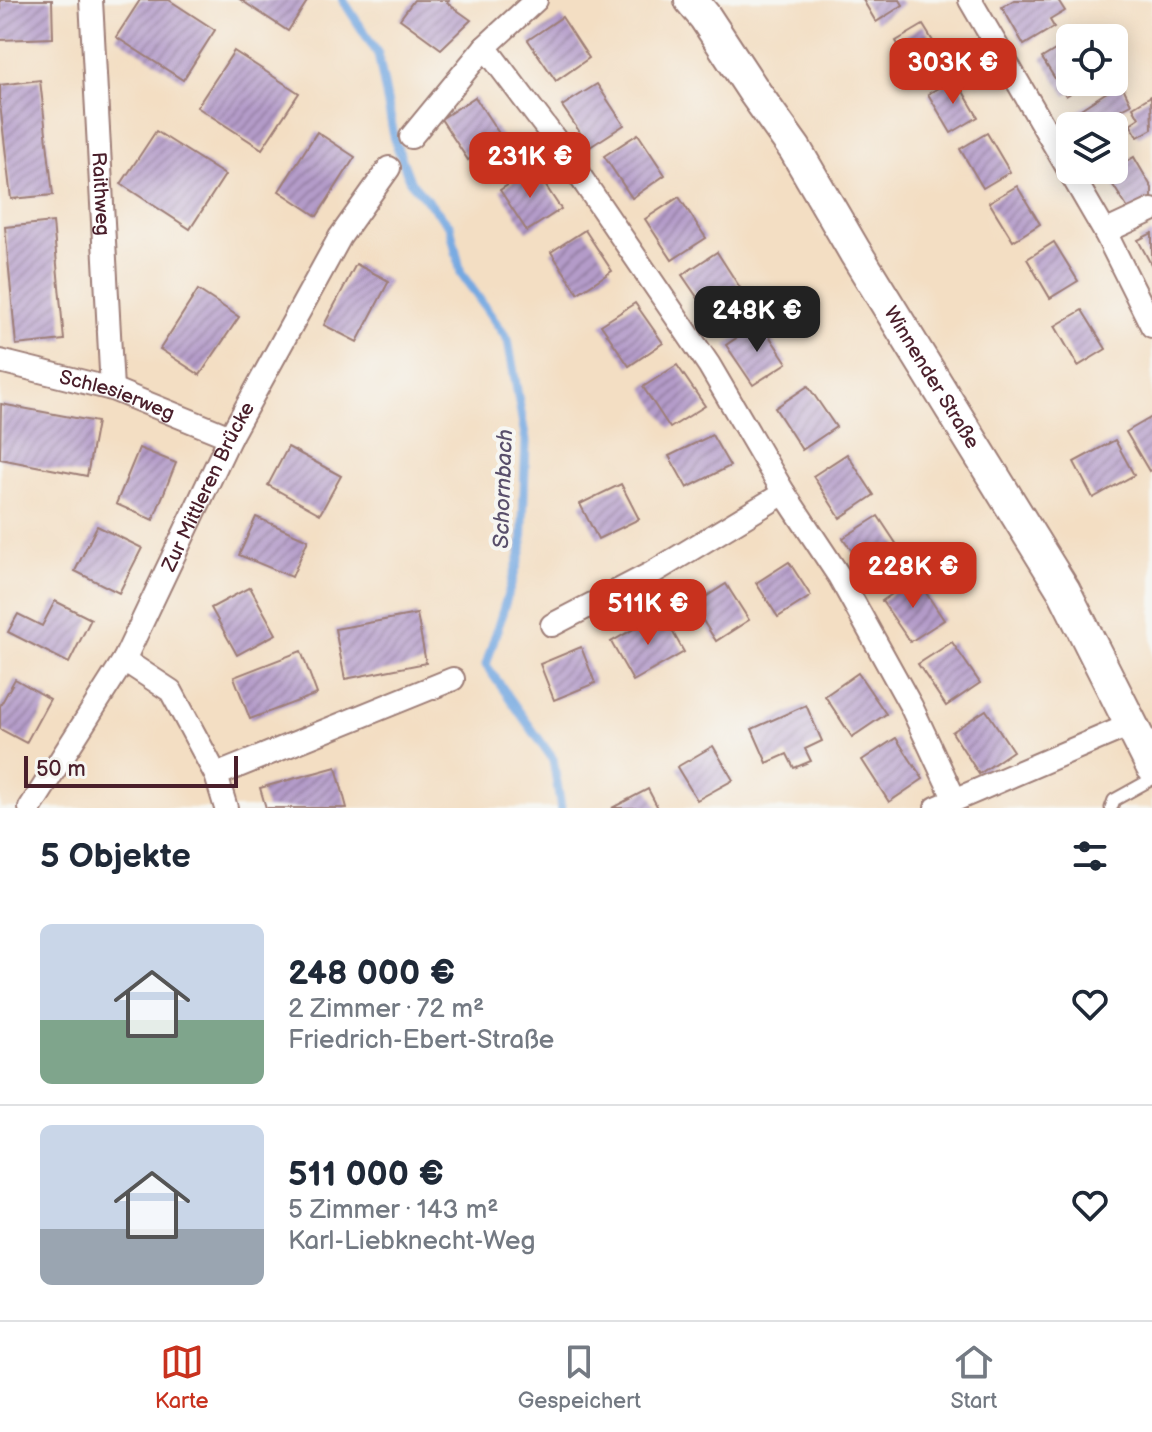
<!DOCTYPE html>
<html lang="de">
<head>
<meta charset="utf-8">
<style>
	:root { --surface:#fff; --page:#f6f6f7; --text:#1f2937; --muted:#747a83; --line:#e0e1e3; --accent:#c8321e }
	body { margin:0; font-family:"Balsamiq Sans",sans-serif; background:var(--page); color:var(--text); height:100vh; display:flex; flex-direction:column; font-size:30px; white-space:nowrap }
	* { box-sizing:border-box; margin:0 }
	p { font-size:26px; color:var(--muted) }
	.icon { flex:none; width:44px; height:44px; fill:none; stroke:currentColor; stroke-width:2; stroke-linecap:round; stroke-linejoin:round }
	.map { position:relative; height:808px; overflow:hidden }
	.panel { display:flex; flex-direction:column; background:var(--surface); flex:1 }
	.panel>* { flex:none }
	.buttons { position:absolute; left:1056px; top:24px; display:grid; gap:16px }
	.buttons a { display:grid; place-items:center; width:72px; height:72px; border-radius:12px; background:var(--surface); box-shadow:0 4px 20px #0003; font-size:40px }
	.scale { position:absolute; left:24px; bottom:20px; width:214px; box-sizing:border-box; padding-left:8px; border:4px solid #4a1f2b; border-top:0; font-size:22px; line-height:28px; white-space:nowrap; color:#4a1f2b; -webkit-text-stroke:6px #f6f6f2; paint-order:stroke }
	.price { position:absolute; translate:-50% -68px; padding:0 18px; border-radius:16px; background:var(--accent); color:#fff; font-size:26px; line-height:52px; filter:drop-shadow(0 2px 4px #0008) }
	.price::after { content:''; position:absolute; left:50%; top:48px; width:24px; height:18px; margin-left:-12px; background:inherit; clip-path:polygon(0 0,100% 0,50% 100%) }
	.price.on { background:#222; color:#fff }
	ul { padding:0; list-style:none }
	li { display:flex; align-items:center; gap:24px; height:200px; padding:0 40px }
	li+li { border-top:2px solid var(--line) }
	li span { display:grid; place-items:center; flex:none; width:224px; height:160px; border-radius:12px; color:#555 }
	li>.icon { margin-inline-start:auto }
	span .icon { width:96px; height:96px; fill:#fffc; stroke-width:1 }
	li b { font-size:34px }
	h2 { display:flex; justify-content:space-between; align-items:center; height:96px; padding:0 40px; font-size:34px }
	.tabs { display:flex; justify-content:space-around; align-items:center; height:112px; border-top:2px solid var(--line); background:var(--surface); font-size:22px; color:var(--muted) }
	.tabs a { display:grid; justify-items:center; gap:4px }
	.tabs .on { color:var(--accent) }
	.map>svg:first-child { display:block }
</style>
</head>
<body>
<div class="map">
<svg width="1152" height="808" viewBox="0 0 1152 808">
	<defs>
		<pattern id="building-hatch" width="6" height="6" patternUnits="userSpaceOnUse" patternTransform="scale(2)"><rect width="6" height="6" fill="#b49bc9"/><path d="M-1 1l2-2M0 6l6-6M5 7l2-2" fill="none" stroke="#947ea3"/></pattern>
	</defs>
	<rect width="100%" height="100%" fill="#f6f6f2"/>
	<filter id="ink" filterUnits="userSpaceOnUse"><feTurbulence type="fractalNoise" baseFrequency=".0125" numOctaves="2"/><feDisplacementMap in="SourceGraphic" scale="16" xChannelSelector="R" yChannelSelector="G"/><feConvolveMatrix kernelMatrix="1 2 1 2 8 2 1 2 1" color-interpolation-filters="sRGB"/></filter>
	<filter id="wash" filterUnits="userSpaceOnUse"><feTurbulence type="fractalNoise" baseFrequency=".006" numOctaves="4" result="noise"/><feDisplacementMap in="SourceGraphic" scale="32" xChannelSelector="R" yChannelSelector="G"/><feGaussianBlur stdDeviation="1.8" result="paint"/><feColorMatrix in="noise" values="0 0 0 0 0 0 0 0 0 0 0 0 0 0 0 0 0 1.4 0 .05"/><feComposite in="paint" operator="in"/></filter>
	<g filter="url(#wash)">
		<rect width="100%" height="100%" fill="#f3dec3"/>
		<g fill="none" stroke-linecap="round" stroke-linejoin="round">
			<!-- stream -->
			<path stroke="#75a8e1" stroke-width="9" d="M 343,0 L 378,54 L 395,141 L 410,181 L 450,226 L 461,273 L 508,340 L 526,441 L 522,549 L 486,665 L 553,759 L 561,808"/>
		</g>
		<g id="blocks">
			<!-- building -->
			<g fill="url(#building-hatch)">
				<path d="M 0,0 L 52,0 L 53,38 L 0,40 Z"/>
				<path d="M 140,0 L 169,0 L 215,30 L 183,80 L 116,37 Z"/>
				<path d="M 241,0 L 308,0 L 288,31 Z"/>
				<path d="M 414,0 L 449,0 L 447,3 L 471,20 L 441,49 L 400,19 Z"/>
				<path d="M 863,0 L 900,0 L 903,5 L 876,22 Z"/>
				<path d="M 1014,0 L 1058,0 L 1065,11 L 1050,20 L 1054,27 L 1024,45 L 1002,7 Z"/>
				<path d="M 562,17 L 589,58 L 556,81 L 528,40 Z"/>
				<path d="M 923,25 L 947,64 L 919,81 L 896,41 Z"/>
				<path d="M 1070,41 L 1070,82 L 1090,82 L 1066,96 L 1042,58 Z"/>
				<path d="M 234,51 L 299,93 L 262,149 L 197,107 Z"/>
				<path d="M 955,78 L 978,117 L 951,133 L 928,94 Z"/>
				<path d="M 40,80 L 53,195 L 11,199 L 0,104 L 0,85 Z"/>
				<path d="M 1121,83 L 1131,104 L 1110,115 L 1123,136 L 1114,142 L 1114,126 L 1080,126 L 1073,114 Z"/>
				<path d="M 597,84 L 624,125 L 590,147 L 562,106 Z"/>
				<path d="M 1151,96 L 1152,129 L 1138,137 L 1130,124 L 1139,118 L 1133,107 Z"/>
				<path d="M 475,97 L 502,138 L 468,160 L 441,119 Z"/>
				<path d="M 156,131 L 225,175 L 190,229 L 121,184 Z"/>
				<path d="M 317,132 L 355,157 L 317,216 L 279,191 Z"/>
				<path d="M 987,133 L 1010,172 L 983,188 L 960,149 Z"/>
				<path d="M 638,134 L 665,175 L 632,198 L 604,156 Z"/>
				<path d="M 1134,157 L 1152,188 L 1152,199 L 1130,212 L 1106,174 Z"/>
				<path d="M 534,168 L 561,209 L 527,231 L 500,190 Z"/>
				<path d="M 1017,186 L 1040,224 L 1013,241 L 989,202 Z"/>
				<path d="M 679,197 L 706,238 L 672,260 L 645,219 Z"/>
				<path d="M 53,222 L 64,340 L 16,345 L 5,227 Z"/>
				<path d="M 585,230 L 612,271 L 578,293 L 551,252 Z"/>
				<path d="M 1152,233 L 1152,266 L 1138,240 Z"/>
				<path d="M 1054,242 L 1078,281 L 1050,298 L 1027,259 Z"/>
				<path d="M 717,252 L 744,294 L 710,316 L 682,275 Z"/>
				<path d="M 356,264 L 389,281 L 357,342 L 324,325 Z"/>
				<path d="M 198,290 L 239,317 L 200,375 L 160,349 Z"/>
				<path d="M 635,303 L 663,343 L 629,366 L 601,325 Z"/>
				<path d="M 1082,310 L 1106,349 L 1078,366 L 1055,326 Z"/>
				<path d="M 760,322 L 787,363 L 753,385 L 726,345 Z"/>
				<path d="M 677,365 L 705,406 L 670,428 L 643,387 Z"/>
				<path d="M 808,386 L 836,427 L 802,450 L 775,408 Z"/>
				<path d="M 1,404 L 97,422 L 87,476 L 0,459 Z"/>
				<path d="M 1152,417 L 1152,469 L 1149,471 L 1126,432 Z"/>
				<path d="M 712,435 L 730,466 L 687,488 L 669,456 Z"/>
				<path d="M 1115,440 L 1134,475 L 1093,498 L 1074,462 Z"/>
				<path d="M 288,447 L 341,476 L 320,514 L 268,485 Z"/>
				<path d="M 139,448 L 176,463 L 153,520 L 116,504 Z"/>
				<path d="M 847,454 L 874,495 L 840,518 L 813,476 Z"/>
				<path d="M 621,484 L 639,519 L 598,539 L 580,504 Z"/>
				<path d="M 878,516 L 905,557 L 871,579 L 843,538 Z"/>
				<path d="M 256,517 L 308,540 L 292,577 L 239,555 Z"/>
				<path d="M 97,526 L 142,548 L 119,593 L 75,571 Z"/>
				<path d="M 789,562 L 811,596 L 778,617 L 756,583 Z"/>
				<path d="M 916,578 L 944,620 L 910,642 L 882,601 Z"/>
				<path d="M 726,584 L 749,620 L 716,641 L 693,605 Z"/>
				<path d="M 250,587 L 276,634 L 237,655 L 211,608 Z"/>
				<path d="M 55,601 L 91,619 L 69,663 L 8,632 L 18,614 L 42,626 Z"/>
				<path d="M 662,613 L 684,652 L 633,681 L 611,642 Z"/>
				<path d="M 417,614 L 426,663 L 345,679 L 335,629 Z"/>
				<path d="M 952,642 L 980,683 L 946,706 L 918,664 Z"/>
				<path d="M 581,647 L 595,683 L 554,700 L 540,664 Z"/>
				<path d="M 301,651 L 317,694 L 250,719 L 234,677 Z"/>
				<path d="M 858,673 L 886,714 L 852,737 L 825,696 Z"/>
				<path d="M 15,679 L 50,699 L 26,743 L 0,729 L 0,706 Z"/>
				<path d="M 806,705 L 822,741 L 805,749 L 811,761 L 794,768 L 787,754 L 767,763 L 752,729 Z"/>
				<path d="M 986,710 L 1013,751 L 979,774 L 952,732 Z"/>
				<path d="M 896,738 L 923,779 L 889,802 L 862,760 Z"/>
				<path d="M 713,746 L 733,780 L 697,800 L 677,767 Z"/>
				<path d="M 336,767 L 347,808 L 266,808 L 260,788 Z"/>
				<path d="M 648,789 L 658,808 L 612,808 Z"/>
			</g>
		</g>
	</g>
	<g filter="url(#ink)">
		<use href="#blocks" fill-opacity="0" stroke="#9e7e77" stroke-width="2"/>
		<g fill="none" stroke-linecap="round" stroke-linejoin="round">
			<!-- lane casing -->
			<g stroke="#9e7e77" stroke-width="15">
				<path id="lane" d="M 1111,808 L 1114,800 L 1152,779"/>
			</g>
			<!-- street casing -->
			<g stroke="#9e7e77" stroke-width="26">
				<g id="street">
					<path id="s1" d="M 91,0 L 112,389"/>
					<path d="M 970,0 L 1105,232 L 1152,326"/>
					<path d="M 485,47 L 554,138 L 709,365 L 784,493 L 839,576 L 911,706 L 955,800"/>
					<path d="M 411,137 L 485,47 L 536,0"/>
					<path d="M 1105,232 L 1152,210"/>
					<path id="s2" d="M 0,361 L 112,389 L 230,437"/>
					<path d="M 552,625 L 652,573 L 784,493"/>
					<path d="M 124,660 L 171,691 L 216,775 L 226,808"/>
					<path d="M 216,775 L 453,679"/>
					<path id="s3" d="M 30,808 L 124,660 L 230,437 L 340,237 L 389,168"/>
					<path d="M 936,808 L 1130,725"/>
				</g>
			</g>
			<!-- secondary casing -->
			<g stroke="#9e7e77" stroke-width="36">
				<g id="secondary">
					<path id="s4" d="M 691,0 L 705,17 L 755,93 L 795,149 L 855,252 L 1064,591 L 1152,766"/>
				</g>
			</g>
			<!-- lane -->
			<use href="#lane" stroke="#fff" stroke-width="11"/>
			<!-- street -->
			<use href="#street" stroke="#fff" stroke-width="22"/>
			<!-- secondary -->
			<use href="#secondary" stroke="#fff" stroke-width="32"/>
		</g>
	</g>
	<g text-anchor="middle" stroke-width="8" stroke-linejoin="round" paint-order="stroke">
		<!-- street labels -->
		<g font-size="20" fill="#4a1f2b" stroke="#f6f6f2">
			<text dy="7" stroke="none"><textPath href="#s1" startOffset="194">Raithweg</textPath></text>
			<text dy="7" stroke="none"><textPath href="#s4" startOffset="448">Winnender Straße</textPath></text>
			<text dy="7" stroke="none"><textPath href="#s2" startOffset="122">Schlesierweg</textPath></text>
			<text dy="7" stroke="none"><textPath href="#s3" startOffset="368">Zur Mittleren Brücke</textPath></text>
		</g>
		<!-- water labels -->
		<g font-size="22" font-style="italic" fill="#594f6b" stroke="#f6f6f2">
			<text transform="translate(502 489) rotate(-88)" y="8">Schornbach</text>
		</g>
	</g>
</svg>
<div class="buttons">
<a><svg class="icon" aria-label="locate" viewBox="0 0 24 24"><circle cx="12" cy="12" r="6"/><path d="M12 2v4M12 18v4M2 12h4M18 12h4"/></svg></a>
<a><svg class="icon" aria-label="layers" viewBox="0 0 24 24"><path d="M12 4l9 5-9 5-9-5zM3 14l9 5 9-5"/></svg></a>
</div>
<div class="scale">50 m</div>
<b class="price" style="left:953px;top:106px">303K €</b>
<b class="price" style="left:530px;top:200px">231K €</b>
<b class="price on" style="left:757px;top:354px">248K €</b>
<b class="price" style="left:913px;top:610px">228K €</b>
<b class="price" style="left:648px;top:647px">511K €</b>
</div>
<section class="panel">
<h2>5 Objekte<svg class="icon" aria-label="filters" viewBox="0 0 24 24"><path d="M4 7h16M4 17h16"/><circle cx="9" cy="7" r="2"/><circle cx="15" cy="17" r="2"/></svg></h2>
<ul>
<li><span style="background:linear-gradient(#c9d6e8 60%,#7fa58c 0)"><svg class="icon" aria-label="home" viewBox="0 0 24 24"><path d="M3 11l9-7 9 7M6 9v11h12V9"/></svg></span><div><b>248 000 €</b><p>2 Zimmer · 72 m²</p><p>Friedrich-Ebert-Straße</p></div><svg class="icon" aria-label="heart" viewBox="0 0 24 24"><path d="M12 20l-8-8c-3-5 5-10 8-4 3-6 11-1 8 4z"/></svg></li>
<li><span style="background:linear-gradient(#c9d6e8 65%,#9aa5b1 0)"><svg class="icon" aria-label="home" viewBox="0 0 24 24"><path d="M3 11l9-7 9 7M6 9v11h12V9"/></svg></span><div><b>511 000 €</b><p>5 Zimmer · 143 m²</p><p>Karl-Liebknecht-Weg</p></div><svg class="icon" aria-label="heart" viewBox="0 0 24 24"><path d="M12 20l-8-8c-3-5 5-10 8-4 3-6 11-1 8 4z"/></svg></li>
</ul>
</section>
<nav class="tabs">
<a class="on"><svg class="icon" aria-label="map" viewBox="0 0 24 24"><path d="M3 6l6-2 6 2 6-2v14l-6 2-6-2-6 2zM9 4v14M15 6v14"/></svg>Karte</a>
<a><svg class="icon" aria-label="saved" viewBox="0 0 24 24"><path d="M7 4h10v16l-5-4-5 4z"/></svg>Gespeichert</a>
<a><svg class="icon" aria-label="home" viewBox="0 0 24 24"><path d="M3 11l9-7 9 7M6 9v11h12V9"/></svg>Start</a>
</nav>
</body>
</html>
